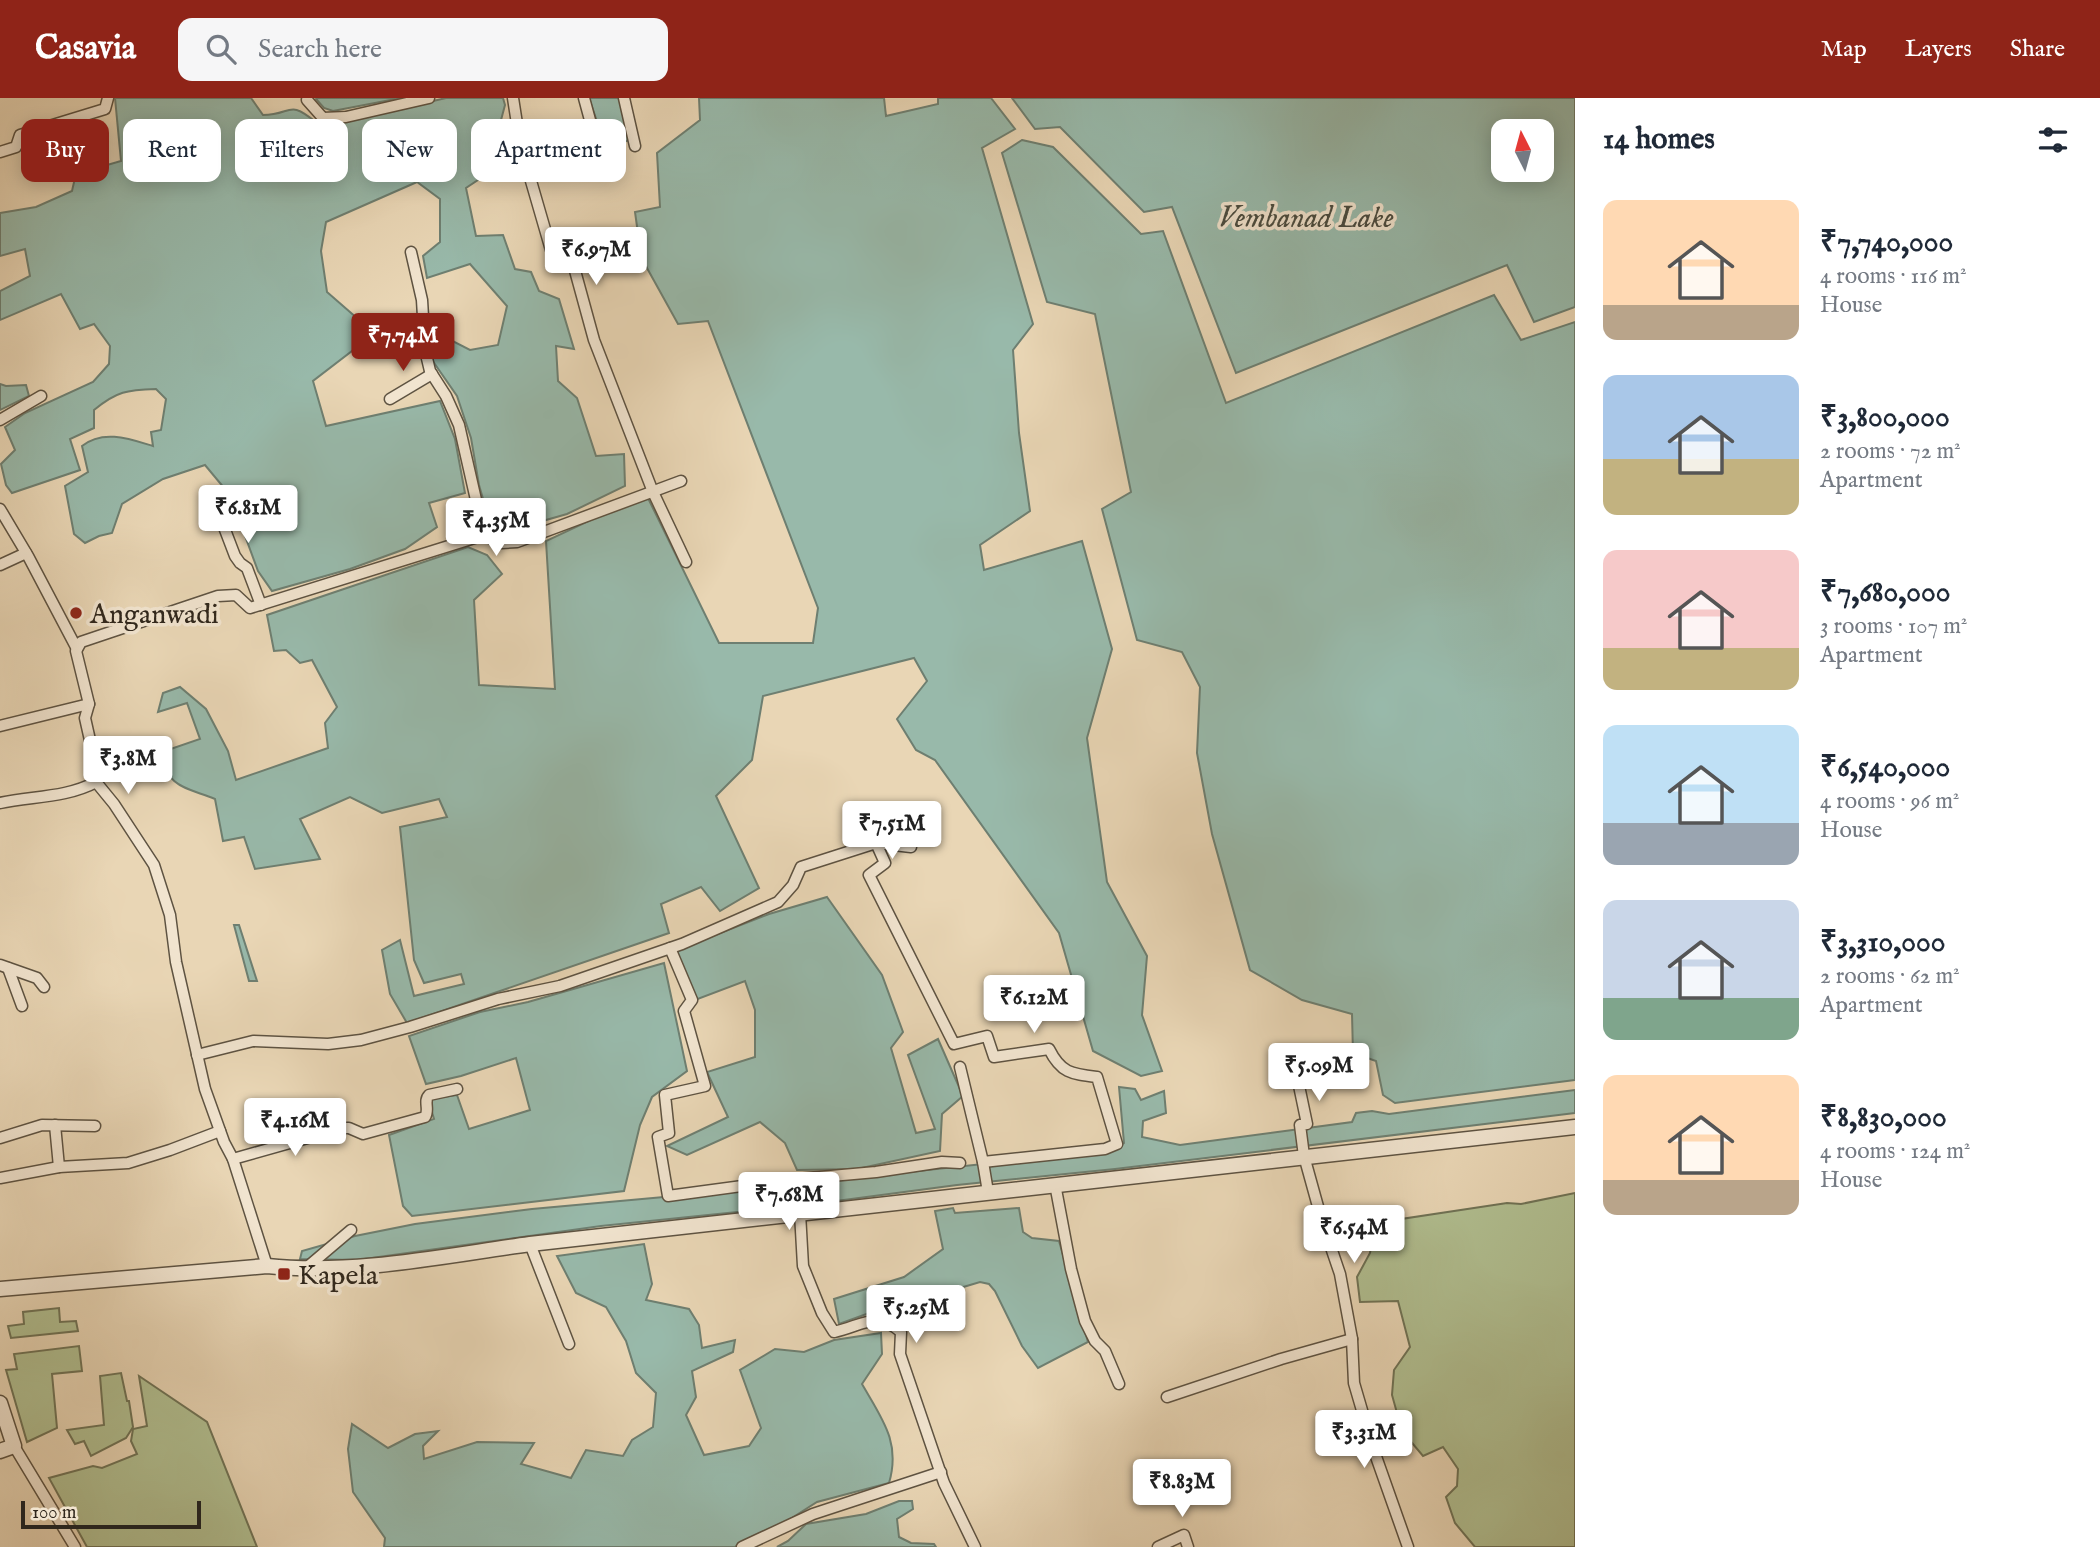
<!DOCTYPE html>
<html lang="en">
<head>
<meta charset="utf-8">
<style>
	:root { --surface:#fff; --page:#f6f6f7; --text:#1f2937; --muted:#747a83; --accent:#8f2418 }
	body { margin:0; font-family:"IM FELL English",serif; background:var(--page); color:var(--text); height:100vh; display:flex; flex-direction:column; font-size:26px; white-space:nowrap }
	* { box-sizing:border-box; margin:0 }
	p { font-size:23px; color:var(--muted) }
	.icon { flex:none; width:38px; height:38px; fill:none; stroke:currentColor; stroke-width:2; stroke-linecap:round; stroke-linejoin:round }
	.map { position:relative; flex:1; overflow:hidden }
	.panel { display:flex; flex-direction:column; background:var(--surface); width:525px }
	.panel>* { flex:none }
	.banner { position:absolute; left:21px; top:21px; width:665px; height:63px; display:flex; gap:14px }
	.needle { width:46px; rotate:354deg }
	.buttons { position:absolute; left:1491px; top:21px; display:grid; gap:14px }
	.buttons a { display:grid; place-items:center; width:63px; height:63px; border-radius:14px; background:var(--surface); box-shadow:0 4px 18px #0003; font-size:35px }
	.scale { position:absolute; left:21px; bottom:18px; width:180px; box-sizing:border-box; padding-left:7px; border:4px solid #30271c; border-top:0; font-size:19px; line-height:24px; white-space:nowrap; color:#30271c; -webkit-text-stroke:5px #f1e4cf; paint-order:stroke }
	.price { position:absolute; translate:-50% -60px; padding:0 16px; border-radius:7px; background:#fff; color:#222; font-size:23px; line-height:46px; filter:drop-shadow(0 2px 4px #0008) }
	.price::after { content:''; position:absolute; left:50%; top:42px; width:21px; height:16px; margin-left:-10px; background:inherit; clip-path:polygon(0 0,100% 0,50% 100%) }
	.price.current { background:var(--accent); color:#fff }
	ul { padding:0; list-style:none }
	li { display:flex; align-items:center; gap:21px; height:175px; padding:0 28px }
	li span { display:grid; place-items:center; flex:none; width:196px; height:140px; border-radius:14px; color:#555 }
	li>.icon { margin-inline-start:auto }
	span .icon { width:84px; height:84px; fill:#fffc; stroke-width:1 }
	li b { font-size:30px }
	h2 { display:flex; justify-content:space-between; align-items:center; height:84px; padding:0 28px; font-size:30px }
	.pill { padding:0 24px; border-radius:14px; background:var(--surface); box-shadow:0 4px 18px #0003; font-size:24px; line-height:63px }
	.pill.current { background:var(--accent); color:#fff }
	header { display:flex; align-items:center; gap:42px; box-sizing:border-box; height:98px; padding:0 35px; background:var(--accent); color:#fff }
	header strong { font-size:33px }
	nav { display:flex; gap:38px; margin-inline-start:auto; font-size:24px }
	.search { width:490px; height:63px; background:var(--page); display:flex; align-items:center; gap:18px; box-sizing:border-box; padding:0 24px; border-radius:14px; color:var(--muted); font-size:26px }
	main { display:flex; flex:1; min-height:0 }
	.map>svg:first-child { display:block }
</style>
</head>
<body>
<header>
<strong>Casavia</strong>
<div class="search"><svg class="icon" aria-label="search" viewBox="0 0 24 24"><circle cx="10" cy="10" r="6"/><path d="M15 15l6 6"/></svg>Search here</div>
<nav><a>Map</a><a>Layers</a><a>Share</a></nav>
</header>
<main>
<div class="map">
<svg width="1575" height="1449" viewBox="0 0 1575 1449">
	<rect width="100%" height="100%" fill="#e9d6b5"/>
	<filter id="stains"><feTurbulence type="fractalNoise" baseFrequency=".00286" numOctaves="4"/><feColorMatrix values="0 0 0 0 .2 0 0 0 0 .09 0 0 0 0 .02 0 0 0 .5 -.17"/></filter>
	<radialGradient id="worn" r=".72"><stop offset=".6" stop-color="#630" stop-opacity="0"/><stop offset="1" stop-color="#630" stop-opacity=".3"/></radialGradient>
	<!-- green -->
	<g fill="#b1bf91" stroke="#707356" stroke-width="2">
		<path d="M 1575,1095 L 1575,1449 L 1475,1449 L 1455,1425 L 1446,1399 L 1457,1388 L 1458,1371 L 1443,1349 L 1423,1358 L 1402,1333 L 1392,1297 L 1394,1272 L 1410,1249 L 1398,1203 L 1360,1204 L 1357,1179 L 1370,1155 L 1375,1125 L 1507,1105 L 1521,1106 Z"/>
		<path d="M 59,1210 L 60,1224 L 76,1223 L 78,1233 L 11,1240 L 8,1228 L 24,1226 L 23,1214 Z"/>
		<path d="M 79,1248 L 82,1273 L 52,1276 L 57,1330 L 27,1344 L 6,1272 L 17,1271 L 14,1256 Z"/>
		<path d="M 121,1275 L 127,1303 L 129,1303 L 133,1329 L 126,1340 L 91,1358 L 84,1343 L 75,1346 L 67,1332 L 104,1327 L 100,1278 Z"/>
		<path d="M 139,1278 L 207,1324 L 257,1449 L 87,1449 L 49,1380 L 93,1368 L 102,1370 L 137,1356 L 131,1343 L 133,1331 L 147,1328 Z"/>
	</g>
	<!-- water -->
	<g fill="#98b9aa" stroke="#6e7f71" stroke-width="2" fill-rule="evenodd">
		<path d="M 115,0 L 251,0 L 263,17 C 293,17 287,0 317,25 L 334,26 L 446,0 L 503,0 L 505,7 L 501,22 L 479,34 L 480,50 L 492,53 L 502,66 L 466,90 L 476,138 L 503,137 L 515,171 L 531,174 L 539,193 L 559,201 L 574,251 L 556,248 L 558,283 L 577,300 L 596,358 L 624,356 L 625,388 L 567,416 L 504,434 L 488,418 L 479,387 L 471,340 L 457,298 L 430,259 L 425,236 L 437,235 L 470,252 L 498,247 L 507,208 L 470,166 L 427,180 L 423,158 L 440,144 L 440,101 L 417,84 L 326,124 L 321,153 L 327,194 L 358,221 L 361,246 L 313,283 L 326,328 L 440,303 L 455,341 L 465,395 L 429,405 L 437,429 L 405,451 L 350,471 L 272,493 L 258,473 L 230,397 L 205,367 L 163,381 L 122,406 L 112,435 L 99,438 L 85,445 L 74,436 L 65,388 L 88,374 L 82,348 C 103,331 130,341 153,348 L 151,334 L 161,332 L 166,301 L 156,291 C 127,292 117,293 94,312 L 94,330 L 70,341 L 80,372 L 12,395 L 6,387 L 1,366 L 15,352 L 5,329 L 25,315 L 93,284 L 109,266 L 110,248 L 94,226 L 80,231 L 61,196 L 0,222 L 0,193 L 30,178 L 25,151 L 0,158 L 0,115 L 36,109 L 72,93 L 75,80 L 79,75 L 121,63 Z"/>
		<path d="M 318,0 L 401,0 L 333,13 L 324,10 L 316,1 Z"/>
		<path d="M 589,0 L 619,0 L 632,41 L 606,50 Z"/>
		<path d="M 699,0 L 884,0 L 886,18 L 938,6 L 938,0 L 991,0 L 1015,31 L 982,50 L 1033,226 L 1013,252 L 1019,335 L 1030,413 L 980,447 L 984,472 L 1082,443 L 1112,551 L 1087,640 L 1107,784 L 1147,858 L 1142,917 L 1162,973 L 1141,978 L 1093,953 L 1059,835 L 935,662 L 916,652 L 897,621 L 927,583 L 914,560 L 763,598 L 752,662 L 716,698 L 759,790 L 720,813 L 701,789 L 661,806 L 669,835 L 407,925 L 390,896 L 382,852 L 400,842 L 414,898 L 464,886 L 461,876 L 424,885 L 414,862 L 400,729 L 447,719 L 439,701 L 382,715 L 350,699 L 300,721 L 320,761 L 255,771 L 244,739 L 223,743 L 215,701 C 185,689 166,690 162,654 L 200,641 L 187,605 L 158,614 L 163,595 L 180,589 L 206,611 L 228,653 L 236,682 L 328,650 L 325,625 L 337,609 L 312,562 L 300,565 L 286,552 L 274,553 L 267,517 L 468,449 L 487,457 L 502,476 L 474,502 L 479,587 L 555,591 L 546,443 L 646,396 L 719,545 L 813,545 L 818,510 L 708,223 L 678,226 L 647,170 L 640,150 L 635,114 L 660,109 L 657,55 L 700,22 Z"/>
		<path d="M 1012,0 L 1575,0 L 1575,209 L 1534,224 L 1507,167 L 1236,275 L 1172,109 L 1144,114 L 1060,29 L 1035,31 ZM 1503,33 L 1542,33 L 1542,72 L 1503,72 Z"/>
		<path d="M 577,29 L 584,52 L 539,68 L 529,45 Z"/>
		<path d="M 1022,42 L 1053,49 L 1141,136 L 1163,133 L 1226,305 L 1494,197 L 1521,242 L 1575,224 L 1575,982 L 1395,1005 L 1383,997 L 1376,963 L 1353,955 L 1352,916 L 1302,902 L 1250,872 L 1212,736 L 1197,655 L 1200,589 L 1182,554 L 1137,542 L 1102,411 L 1131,394 L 1095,216 L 1047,204 L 1002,55 Z"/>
		<path d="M 0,286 L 6,288 L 26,287 L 29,298 L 0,312 Z"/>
		<path d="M 827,799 L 882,877 L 903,934 L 891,950 L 916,1035 L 935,1031 L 908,957 L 938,941 L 963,998 L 942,1016 L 940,1053 L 857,1071 L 797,1072 L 785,1045 L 760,1024 L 687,1057 L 667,1048 L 728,1019 L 707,974 L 755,959 L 755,912 L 745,883 L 695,902 L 674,853 L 769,816 Z"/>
		<path d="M 234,827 L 239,827 L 257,883 L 249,883 Z"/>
		<path d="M 664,865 L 687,973 L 652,999 L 640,1027 L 624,1093 L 412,1118 L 403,1108 L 389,1037 L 434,1021 L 428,1001 L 457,997 L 469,1031 L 530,1012 L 516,960 L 461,978 L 426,986 L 409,938 L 480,914 L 528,904 Z"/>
		<path d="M 1119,989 L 1135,991 L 1141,1002 L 1164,993 L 1166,1015 L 1143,1023 L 1142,1039 L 1180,1047 L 1352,1024 L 1356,1015 L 1372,1013 L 1389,1016 L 1575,992 L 1575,1015 L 1115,1071 L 957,1087 L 806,1107 L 601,1128 L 357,1162 L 300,1161 L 302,1153 L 355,1138 L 415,1126 L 532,1111 L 741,1092 L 1113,1052 L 1124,1045 Z"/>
		<path d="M 953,1110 L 955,1115 L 1019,1110 L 1023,1134 L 1032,1140 L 1059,1143 L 1088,1244 L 1038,1270 L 1022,1248 L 995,1193 L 989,1186 L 980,1184 L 960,1190 L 923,1214 L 911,1226 L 904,1226 L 904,1219 L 897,1211 L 872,1214 L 839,1226 L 834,1201 L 904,1179 L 943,1151 L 935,1113 Z"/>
		<path d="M 644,1146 L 652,1186 L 646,1202 L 689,1211 L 699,1227 L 702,1250 L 735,1242 L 733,1254 L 692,1273 L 696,1299 L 686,1317 L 704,1357 L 749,1348 L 761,1330 L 740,1272 L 775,1251 L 804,1254 L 834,1242 L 881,1235 L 882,1256 L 862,1286 C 882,1321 901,1344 889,1385 L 817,1404 L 784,1425 L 735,1449 L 384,1449 L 385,1440 L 353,1394 L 348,1351 L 352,1326 L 388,1350 L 415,1336 L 438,1333 L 423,1348 L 424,1361 L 477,1344 L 534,1345 L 521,1366 L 571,1380 L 586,1352 L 623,1358 L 632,1342 L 653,1329 L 656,1295 L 636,1275 L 626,1243 L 606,1209 L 576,1195 L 557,1158 Z"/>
		<path d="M 899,1403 L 912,1403 L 913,1411 L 897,1421 L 899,1439 L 911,1445 L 934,1446 L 936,1449 L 777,1449 L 788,1443 L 806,1426 L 866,1416 Z"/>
	</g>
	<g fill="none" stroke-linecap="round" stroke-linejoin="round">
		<!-- minor casing -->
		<g stroke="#5e5342" stroke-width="13">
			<g id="minor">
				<path d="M 513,0 L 520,45 L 551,152 L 571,158 L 594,242 L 653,394 L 686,464"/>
				<path d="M 624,0 L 635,48"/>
				<path d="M 307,2 L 323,20 L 346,19 L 429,0"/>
				<path d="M 0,54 L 16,49 L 20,37 L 105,11 L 108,0"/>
				<path d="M 530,79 L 600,59 L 584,0"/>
				<path d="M 411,154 L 422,202 L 425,252 L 430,273 L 446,298 L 459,327 L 484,437"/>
				<path d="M 390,301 L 432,276"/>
				<path d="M 0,322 L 41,298"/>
				<path d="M 211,395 L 235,458 L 240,465 L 247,470 L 261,507"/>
				<path d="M 0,411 L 28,458 L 77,551"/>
				<path d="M 0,467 L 26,455"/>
				<path d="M 0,628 L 89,606"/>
				<path d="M 0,705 C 32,698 66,700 96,684"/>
				<path d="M 876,745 L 911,749"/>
				<path d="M 670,850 L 692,902 L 684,913 L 705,988 L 665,997 L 669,1035 L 658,1039 L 668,1098 L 786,1082 L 876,1074 L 942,1064 L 960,1065"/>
				<path d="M 0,867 L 37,880 L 44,889"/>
				<path d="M 8,870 L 22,908"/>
				<path d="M 197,957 L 253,943 L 328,946 L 361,942 L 410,929 L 498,901 L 560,888 L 682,846 L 778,804 L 793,787 L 801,769 L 876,745 L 885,765 L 869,777 L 954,946 L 987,938 L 994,959 L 1049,951 C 1061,975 1071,976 1097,979 L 1117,1046 L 1105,1051 L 983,1064"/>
				<path d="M 1293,959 L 1307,1026 L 1300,1027 L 1304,1058 L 1322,1123 L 1340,1176 L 1352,1241 L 1354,1285 L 1373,1350 L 1408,1449"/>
				<path d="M 960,969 L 983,1064 L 988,1094"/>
				<path d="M 55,1027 L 59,1069"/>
				<path d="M 0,1040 L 42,1027 L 95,1028"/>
				<path d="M 233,1061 L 224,1044 L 205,991 L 176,864 L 170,817 L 154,767 L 114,706 L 96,684 L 94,660 L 85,620 L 89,606 L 76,553 L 81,544 L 218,498 L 236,497 L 250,510 L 484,437 L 501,445 L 517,444 L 681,383"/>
				<path d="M 0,1080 L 59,1069 L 128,1065 L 170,1052 L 220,1033"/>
				<path d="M 1055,1086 L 1071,1171 L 1085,1223 L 1095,1243 L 1105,1253 L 1119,1286"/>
				<path d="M 800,1115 L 803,1168 L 822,1215 L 834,1234 C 862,1228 876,1212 901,1234 L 900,1256 L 944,1385 L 975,1449"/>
				<path d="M 530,1146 L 569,1246"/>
				<path d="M 267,1168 L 233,1061 L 343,1030 L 349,1030 L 363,1036 L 425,1019 C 430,1012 423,1003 429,997 L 457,991"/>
				<path d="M 305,1171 L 351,1132"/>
				<path d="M 1167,1299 L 1281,1261 L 1352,1241"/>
				<path d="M 14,1348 L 75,1449"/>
				<path d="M 742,1449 L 813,1416 L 941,1374"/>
				<path d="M 1158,1449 L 1184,1437 L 1188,1449"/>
			</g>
		</g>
		<!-- tertiary casing -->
		<g stroke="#5e5342" stroke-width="17">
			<g id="tertiary">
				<path d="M 0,1191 L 267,1168 C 355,1177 443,1158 530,1146 L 1575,1029"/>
				<path d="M 0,1305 L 14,1348 L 0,1353"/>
			</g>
		</g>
		<!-- minor -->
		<use href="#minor" stroke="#f1e4cf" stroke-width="10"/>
		<!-- tertiary -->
		<use href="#tertiary" stroke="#f1e4cf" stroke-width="14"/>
	</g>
	<!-- markers -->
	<g fill="#8f2418" stroke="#f1e4cf" stroke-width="2.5">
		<circle cx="76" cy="515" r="7"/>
		<rect x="277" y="1169" width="14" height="14" rx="3.5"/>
	</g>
	<g text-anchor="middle" stroke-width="7" stroke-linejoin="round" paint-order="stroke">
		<!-- poi labels -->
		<g font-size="28" fill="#30271c" stroke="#f1e4cf" text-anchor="start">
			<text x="90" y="525">Anganwadi</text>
			<text x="298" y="1186">Kapela</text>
		</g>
		<!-- water labels -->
		<g font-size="30" font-style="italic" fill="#4a4c40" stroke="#f1e4cf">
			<text x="1306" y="129">Vembanad Lake</text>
		</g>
	</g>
	<rect width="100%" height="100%" filter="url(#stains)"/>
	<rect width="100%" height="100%" fill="url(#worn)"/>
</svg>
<div class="buttons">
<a><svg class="needle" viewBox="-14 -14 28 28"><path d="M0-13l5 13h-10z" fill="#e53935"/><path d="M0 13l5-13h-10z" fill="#747a83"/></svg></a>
</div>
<div class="scale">100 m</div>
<b class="price" style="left:596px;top:189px">₹6.97M</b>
<b class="price current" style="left:403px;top:275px">₹7.74M</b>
<b class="price" style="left:248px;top:447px">₹6.81M</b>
<b class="price" style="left:496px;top:460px">₹4.35M</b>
<b class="price" style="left:128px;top:698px">₹3.8M</b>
<b class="price" style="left:892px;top:763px">₹7.51M</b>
<b class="price" style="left:1034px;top:937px">₹6.12M</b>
<b class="price" style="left:1319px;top:1005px">₹5.09M</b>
<b class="price" style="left:295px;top:1060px">₹4.16M</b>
<b class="price" style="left:789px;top:1134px">₹7.68M</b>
<b class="price" style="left:1354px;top:1167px">₹6.54M</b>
<b class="price" style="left:916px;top:1247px">₹5.25M</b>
<b class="price" style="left:1364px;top:1372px">₹3.31M</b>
<b class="price" style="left:1182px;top:1421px">₹8.83M</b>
<div class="banner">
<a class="pill current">Buy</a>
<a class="pill">Rent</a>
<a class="pill">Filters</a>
<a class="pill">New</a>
<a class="pill">Apartment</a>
</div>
</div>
<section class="panel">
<h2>14 homes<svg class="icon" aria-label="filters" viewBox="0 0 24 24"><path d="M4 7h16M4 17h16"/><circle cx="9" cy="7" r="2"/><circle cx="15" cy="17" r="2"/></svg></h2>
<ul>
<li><span style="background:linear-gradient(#ffd9b3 75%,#b9a48a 0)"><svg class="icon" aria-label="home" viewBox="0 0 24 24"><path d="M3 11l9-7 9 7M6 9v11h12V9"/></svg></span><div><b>₹7,740,000</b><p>4 rooms · 116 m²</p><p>House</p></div></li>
<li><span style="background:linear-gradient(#a9c7e8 60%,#c2b280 0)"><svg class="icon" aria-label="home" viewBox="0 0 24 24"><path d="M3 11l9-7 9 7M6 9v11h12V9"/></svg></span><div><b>₹3,800,000</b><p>2 rooms · 72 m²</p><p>Apartment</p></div></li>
<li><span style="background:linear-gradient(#f6c9c9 70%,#c2b280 0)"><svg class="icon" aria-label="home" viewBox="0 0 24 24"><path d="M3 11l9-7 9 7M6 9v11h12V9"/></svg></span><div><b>₹7,680,000</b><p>3 rooms · 107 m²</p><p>Apartment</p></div></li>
<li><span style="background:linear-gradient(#bfe0f5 70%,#9aa5b1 0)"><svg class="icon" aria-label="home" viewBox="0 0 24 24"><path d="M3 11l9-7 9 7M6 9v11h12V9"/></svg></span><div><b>₹6,540,000</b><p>4 rooms · 96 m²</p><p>House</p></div></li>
<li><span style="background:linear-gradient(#c9d6e8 70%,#7fa58c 0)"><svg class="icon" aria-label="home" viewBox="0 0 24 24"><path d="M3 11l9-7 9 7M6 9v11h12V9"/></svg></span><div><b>₹3,310,000</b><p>2 rooms · 62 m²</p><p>Apartment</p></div></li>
<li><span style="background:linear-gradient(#ffd9b3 75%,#b9a48a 0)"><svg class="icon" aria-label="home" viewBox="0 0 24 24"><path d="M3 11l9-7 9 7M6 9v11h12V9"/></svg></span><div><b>₹8,830,000</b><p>4 rooms · 124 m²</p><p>House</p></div></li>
</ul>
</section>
</main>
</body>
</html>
